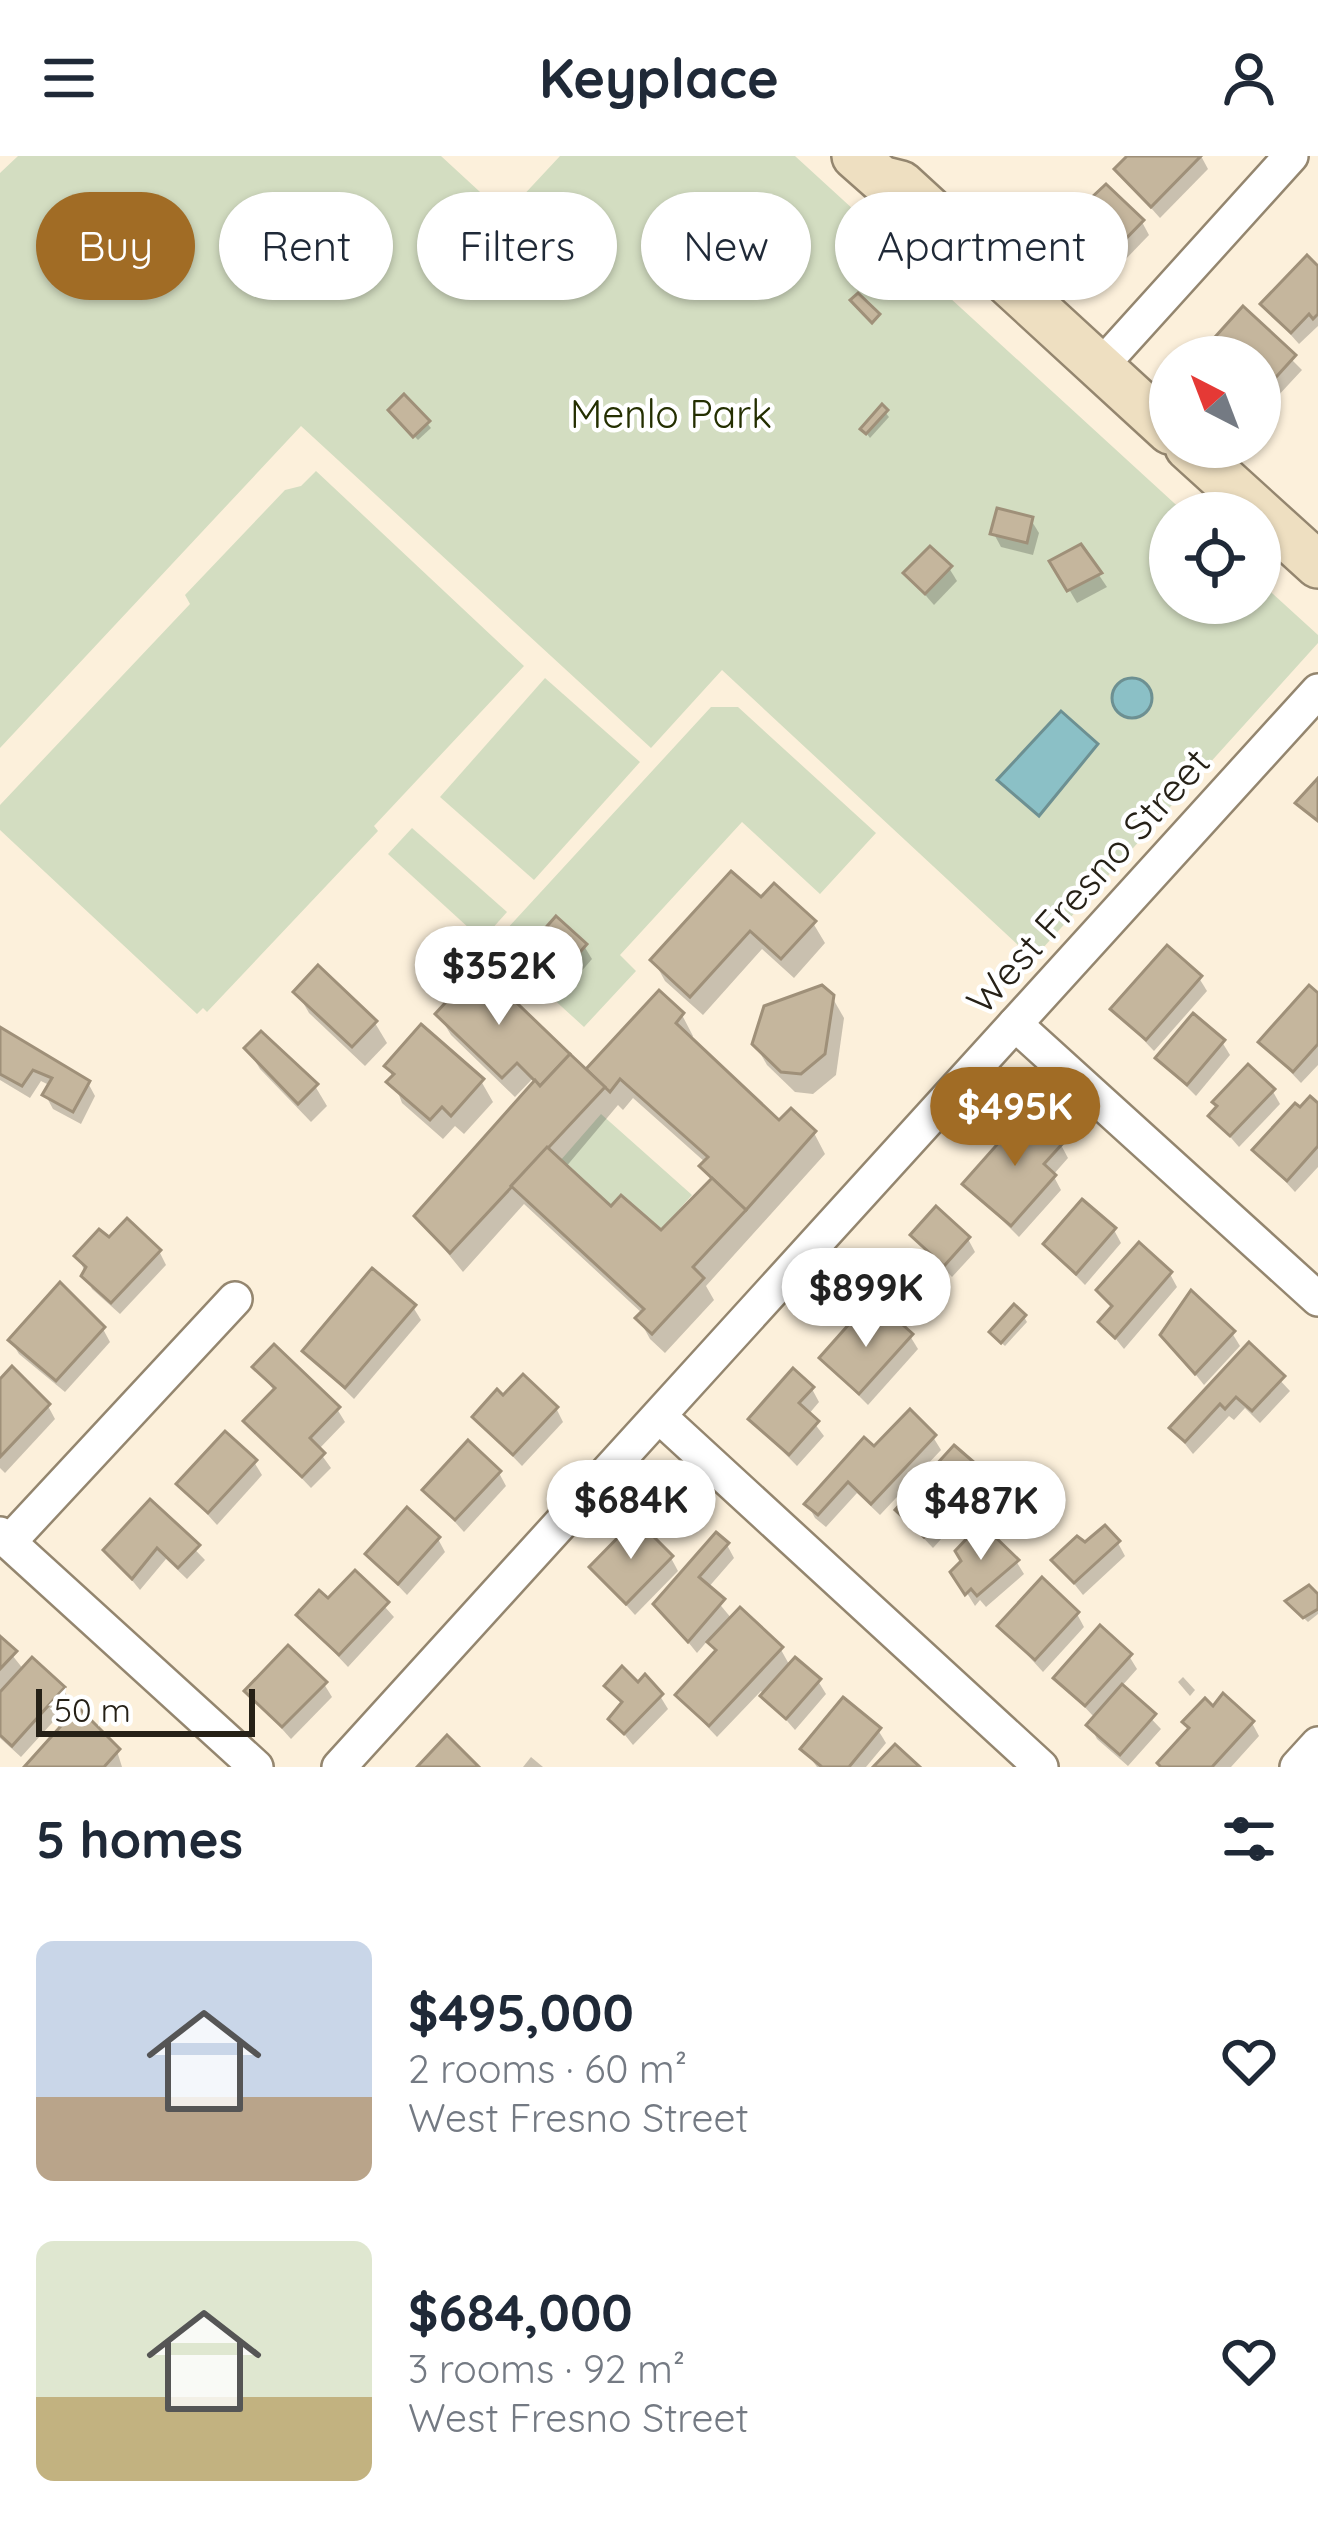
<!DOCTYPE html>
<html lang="en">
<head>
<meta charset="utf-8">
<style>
	:root { --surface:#fff; --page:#f6f6f7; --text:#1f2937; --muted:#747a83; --accent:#a16c25 }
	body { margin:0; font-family:Quicksand,sans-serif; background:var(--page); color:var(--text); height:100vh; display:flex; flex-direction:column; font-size:45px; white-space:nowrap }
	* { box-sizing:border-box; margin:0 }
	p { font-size:39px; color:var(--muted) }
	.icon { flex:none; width:66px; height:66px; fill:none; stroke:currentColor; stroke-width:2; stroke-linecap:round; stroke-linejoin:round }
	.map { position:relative; height:1611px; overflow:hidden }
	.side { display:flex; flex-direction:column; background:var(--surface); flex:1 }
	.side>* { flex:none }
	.banner { position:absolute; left:36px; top:36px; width:1248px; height:108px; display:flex; gap:24px }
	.needle { width:78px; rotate:318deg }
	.buttons { position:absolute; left:1149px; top:180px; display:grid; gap:24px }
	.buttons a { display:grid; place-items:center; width:132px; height:132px; border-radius:50%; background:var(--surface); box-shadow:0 3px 9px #0004; font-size:60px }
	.scale { position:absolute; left:36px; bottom:30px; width:219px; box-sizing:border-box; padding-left:12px; border:6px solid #262117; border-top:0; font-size:33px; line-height:42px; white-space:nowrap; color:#262117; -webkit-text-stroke:9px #fff; paint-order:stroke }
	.price { position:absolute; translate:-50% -102px; padding:0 27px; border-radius:42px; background:#fff; color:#222; font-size:39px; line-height:78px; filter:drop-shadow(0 3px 6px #0008) }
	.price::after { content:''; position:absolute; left:50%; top:72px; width:36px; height:27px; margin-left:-18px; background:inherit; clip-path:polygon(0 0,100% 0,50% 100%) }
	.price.selected { background:var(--accent); color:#fff }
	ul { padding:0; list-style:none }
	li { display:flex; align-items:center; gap:36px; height:300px; padding:0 36px }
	li span { display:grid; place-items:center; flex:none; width:336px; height:240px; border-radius:18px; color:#555 }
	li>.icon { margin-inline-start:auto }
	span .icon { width:144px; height:144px; fill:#fffc; stroke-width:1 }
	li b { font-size:51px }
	h2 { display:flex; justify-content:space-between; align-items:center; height:144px; padding:0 36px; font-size:51px }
	.chip { padding:0 42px; border-radius:54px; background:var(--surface); box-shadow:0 3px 9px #0004; font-size:42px; line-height:108px }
	.chip.selected { background:var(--accent); color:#fff }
	header { display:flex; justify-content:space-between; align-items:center; height:156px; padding:0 36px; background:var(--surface); font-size:54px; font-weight:700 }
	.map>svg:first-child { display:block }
</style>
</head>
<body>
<header><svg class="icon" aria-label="menu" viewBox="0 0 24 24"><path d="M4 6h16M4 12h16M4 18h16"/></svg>Keyplace<svg class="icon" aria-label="person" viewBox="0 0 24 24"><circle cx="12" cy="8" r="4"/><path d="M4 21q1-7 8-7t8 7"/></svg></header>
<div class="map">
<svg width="1318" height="1611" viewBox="0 0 1318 1611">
	<rect width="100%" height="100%" fill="#fcf0db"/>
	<!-- green -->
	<g fill="#d3ddc1">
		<path d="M 18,0 L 441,0 L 505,59 L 560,0 L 795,0 L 1185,357 L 1170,357 L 1170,447 L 1260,447 L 1260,426 L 1318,479 L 1318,487 L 1033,803 L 722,514 L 651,592 L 301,270 L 0,592 L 0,17 Z"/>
		<path d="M 316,315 L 524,510 L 374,670 L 378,675 L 207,856 L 203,852 L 197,858 L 0,674 L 0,649 L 190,448 L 185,439 L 285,334 L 301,330 Z"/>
		<path d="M 545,522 L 640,606 L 534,724 L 440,641 Z"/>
		<path d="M 711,551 L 738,551 L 876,677 L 820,738 L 742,666 L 620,799 L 636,815 L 584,871 L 493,788 Z"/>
		<path d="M 412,672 L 507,756 L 482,784 L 388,698 Z"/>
		<path d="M 601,958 L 692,1039 L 661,1074 L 621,1040 L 611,1050 L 560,1005 Z"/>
	</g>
	<!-- water -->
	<g fill="#8bc0c6" stroke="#6d9092" stroke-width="3">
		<circle cx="1132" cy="542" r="20"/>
		<path d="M 1061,555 L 1098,588 L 1039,660 L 997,624 Z"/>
	</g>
	<!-- shadow -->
	<g fill="#0003" fill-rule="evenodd">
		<path d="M 1131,0 L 1201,0 L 1208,13 L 1160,62 L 1117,14 Z"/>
		<path d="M 1142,66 L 1149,79 L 1094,136 L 1048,86 Z"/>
		<path d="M 1318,114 L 1318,170 L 1299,188 L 1264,149 Z"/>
		<path d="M 1243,155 L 1302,214 L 1276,242 L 1264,231 L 1260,235 L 1260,201 L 1201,201 Z"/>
		<path d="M 885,256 L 889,261 L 870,282 L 864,274 Z"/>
		<path d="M 395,260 L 427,267 L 431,272 L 418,284 Z"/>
		<path d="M 1031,364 L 1039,377 L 1033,399 L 1001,391 L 994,378 Z"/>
		<path d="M 1080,391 L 1107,431 L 1077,447 L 1053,406 Z"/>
		<path d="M 949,412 L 957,425 L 934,449 L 907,418 Z"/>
		<path d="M 761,746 L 813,767 L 825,787 L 794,822 L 762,793 L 703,859 L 665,825 L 654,805 Z"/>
		<path d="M 584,790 L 592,803 L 567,832 L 530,793 Z"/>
		<path d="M 1199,822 L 1207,835 L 1154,895 L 1114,853 Z"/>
		<path d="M 297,836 L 375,867 L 387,887 L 365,910 L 309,857 Z"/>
		<path d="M 659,839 L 682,859 L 693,880 L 690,884 L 779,968 L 814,977 L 825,998 L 706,1130 L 714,1144 L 665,1197 L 650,1183 L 639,1163 L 643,1158 L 524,1048 L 463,1116 L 417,1060 L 541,922 L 537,918 L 515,941 L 451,879 L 439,859 L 586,918 ZM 633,942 L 706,1007 L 703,1010 L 712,1026 L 661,1079 L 611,1055 L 565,1012 L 618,949 L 623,954 Z"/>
		<path d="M 832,841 L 844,862 L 836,919 L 813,938 L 795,936 L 767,909 L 755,888 Z"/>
		<path d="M 1318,845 L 1318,909 L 1301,927 L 1262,886 Z"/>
		<path d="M 0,875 L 88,927 L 95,940 L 81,968 L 53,953 L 46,940 L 51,930 L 41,925 L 30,942 L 0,924 Z"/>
		<path d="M 1222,886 L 1230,899 L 1196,940 L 1158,902 Z"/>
		<path d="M 248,893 L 315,930 L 327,950 L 311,966 L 260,913 Z"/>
		<path d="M 388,910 L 481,925 L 493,946 L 464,978 L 455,970 L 443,983 L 402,947 Z"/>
		<path d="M 1272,934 L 1280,948 L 1239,991 L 1212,960 Z"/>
		<path d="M 1318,951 L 1318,1011 L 1295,1036 L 1256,994 L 1300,956 Z"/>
		<path d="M 1061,989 L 1068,1002 L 1053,1019 L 1061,1034 L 1019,1081 L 966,1028 Z"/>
		<path d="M 1114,1074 L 1121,1087 L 1085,1129 L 1046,1089 Z"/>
		<path d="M 913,1079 L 968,1083 L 975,1096 L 952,1121 Z"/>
		<path d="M 109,1085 L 159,1095 L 166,1109 L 120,1158 L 92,1133 L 78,1100 Z"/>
		<path d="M 1170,1118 L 1177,1131 L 1124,1193 L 1102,1166 L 1113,1153 L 1100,1135 Z"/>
		<path d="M 413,1151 L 421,1164 L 354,1243 L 305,1195 Z"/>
		<path d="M 1024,1161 L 1027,1166 L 1005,1190 L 996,1182 L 992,1177 Z"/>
		<path d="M 103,1173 L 110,1186 L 65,1236 L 19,1198 L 11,1185 Z"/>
		<path d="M 1232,1177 L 1240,1190 L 1204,1229 L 1164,1179 Z"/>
		<path d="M 910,1180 L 918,1193 L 868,1249 L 822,1203 L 864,1182 Z"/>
		<path d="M 1249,1191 L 1290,1235 L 1260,1267 L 1245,1252 L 1234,1264 L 1229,1260 L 1193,1298 L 1173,1273 Z"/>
		<path d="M 256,1211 L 337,1253 L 345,1266 L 318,1294 L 331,1312 L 311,1332 L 247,1265 L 275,1236 Z"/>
		<path d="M 0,1228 L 48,1250 L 55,1263 L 5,1317 L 0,1312 Z"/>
		<path d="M 812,1233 L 819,1246 L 808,1259 L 824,1280 L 797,1310 L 751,1263 Z"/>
		<path d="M 556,1252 L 563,1266 L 522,1310 L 475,1261 Z"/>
		<path d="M 933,1281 L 941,1294 L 880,1359 L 857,1337 L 826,1371 L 815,1362 L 808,1349 L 875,1294 Z"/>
		<path d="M 254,1306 L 262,1319 L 217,1369 L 180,1328 Z"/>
		<path d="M 499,1317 L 506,1330 L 464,1376 L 426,1334 Z"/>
		<path d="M 981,1317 L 989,1330 L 933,1392 L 898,1355 Z"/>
		<path d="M 150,1347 L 205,1404 L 187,1423 L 166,1403 L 140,1434 L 107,1394 Z"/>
		<path d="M 438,1383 L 445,1396 L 407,1439 L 369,1399 Z"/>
		<path d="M 1118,1387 L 1125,1400 L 1083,1439 L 1055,1404 L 1085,1390 Z"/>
		<path d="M 727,1389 L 734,1402 L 707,1433 L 732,1463 L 780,1492 L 790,1510 L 818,1525 L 826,1538 L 795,1574 L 761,1535 L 717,1581 L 678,1540 L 717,1497 L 709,1483 L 697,1497 L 657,1448 Z"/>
		<path d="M 671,1402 L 678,1415 L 635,1459 L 593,1412 Z"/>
		<path d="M 1016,1405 L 1024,1418 L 986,1451 L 980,1444 L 975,1450 L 954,1416 Z"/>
		<path d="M 355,1418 L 394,1461 L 348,1511 L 299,1459 L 328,1447 Z"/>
		<path d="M 1318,1442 L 1318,1458 L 1308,1466 L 1292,1451 Z"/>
		<path d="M 1077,1458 L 1084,1471 L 1043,1516 L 1001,1470 Z"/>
		<path d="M 0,1484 L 24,1514 L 63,1533 L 71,1546 L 21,1601 L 0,1582 Z"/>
		<path d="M 1129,1500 L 1137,1513 L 1121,1531 L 1161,1573 L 1128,1610 L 1097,1583 L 1090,1569 L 1096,1563 L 1057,1522 Z"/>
		<path d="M 1183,1521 L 1195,1534 L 1190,1540 L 1178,1526 Z"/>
		<path d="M 324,1528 L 332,1541 L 291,1583 L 248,1535 Z"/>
		<path d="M 639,1530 L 660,1540 L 668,1553 L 633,1589 L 612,1563 L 623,1550 L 608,1531 Z"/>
		<path d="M 1213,1554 L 1252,1567 L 1259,1580 L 1231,1611 L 1163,1611 L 1190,1575 L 1186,1567 Z"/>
		<path d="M 878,1574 L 886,1587 L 866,1611 L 817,1611 L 804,1593 Z"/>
		<path d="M 117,1595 L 122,1611 L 28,1611 Z"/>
		<path d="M 531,1601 L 543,1611 L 523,1611 Z"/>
	</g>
	<!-- building -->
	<g fill="#c5b69d" stroke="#9f9079" stroke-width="3">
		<path d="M 1127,0 L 1201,0 L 1151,51 L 1114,13 Z"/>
		<path d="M 1106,28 L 1144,64 L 1085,125 L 1044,86 Z"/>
		<path d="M 1307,99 L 1318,110 L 1318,158 L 1313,163 L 1309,158 L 1291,177 L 1260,148 Z"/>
		<path d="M 858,137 L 880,158 L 872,167 L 850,144 Z"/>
		<path d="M 1243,150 L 1296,199 L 1267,231 L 1260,224 L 1260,201 L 1197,201 Z"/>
		<path d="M 404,238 L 430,265 L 413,281 L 388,254 Z"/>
		<path d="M 882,248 L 888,254 L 866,278 L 860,273 Z"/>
		<path d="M 997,352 L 1033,361 L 1027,387 L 990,378 Z"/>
		<path d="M 1081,388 L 1102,417 L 1067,435 L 1049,405 Z"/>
		<path d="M 930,390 L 952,410 L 925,438 L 903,417 Z"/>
		<path d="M 1318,622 L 1318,665 L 1295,647 Z"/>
		<path d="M 731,715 L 761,741 L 774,727 L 816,765 L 781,803 L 750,775 L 690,841 L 650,804 Z"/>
		<path d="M 556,760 L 587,788 L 558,821 L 527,793 Z"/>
		<path d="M 1167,789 L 1202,820 L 1146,884 L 1110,853 Z"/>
		<path d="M 318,809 L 377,865 L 352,891 L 293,836 Z"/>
		<path d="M 466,810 L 491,833 L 496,827 L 570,898 L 540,930 L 517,907 L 502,922 L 435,858 L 446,846 L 439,839 Z"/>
		<path d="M 822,829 L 834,839 L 825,898 L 801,918 L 781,916 L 752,888 L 764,850 Z"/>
		<path d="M 1309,829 L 1318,837 L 1318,888 L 1293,916 L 1258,886 Z"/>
		<path d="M 659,834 L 684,857 L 676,867 L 779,964 L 791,952 L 816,975 L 746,1054 L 699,1010 L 708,1001 L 620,923 L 610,936 L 586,913 Z"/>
		<path d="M 1193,857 L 1225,884 L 1187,929 L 1155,902 Z"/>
		<path d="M 421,868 L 484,923 L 451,960 L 442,951 L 430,964 L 386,926 L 394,918 L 384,910 Z"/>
		<path d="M 0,871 L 90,925 L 73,956 L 42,939 L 52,922 L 33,914 L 22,930 L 0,918 Z"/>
		<path d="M 261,875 L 318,928 L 298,948 L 244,892 Z"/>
		<path d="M 570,898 L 605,931 L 450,1097 L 414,1060 L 535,924 L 540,930 Z"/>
		<path d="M 1248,908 L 1275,933 L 1230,980 L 1208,960 L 1217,950 L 1212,946 Z"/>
		<path d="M 1310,940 L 1318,947 L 1318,990 L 1287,1025 L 1252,994 L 1295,947 L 1300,951 Z"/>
		<path d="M 1027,955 L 1063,987 L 1044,1008 L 1056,1019 L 1011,1070 L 962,1028 Z"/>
		<path d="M 547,991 L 611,1050 L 621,1039 L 661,1074 L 712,1022 L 746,1054 L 693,1111 L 704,1122 L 652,1178 L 635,1162 L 644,1153 L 511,1030 Z"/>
		<path d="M 1082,1043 L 1116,1072 L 1076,1118 L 1043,1088 Z"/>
		<path d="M 936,1050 L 970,1081 L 944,1110 L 910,1079 Z"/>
		<path d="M 127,1062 L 161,1094 L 111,1147 L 81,1120 L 86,1111 L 74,1100 L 99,1073 L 109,1081 Z"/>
		<path d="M 1139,1086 L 1172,1116 L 1115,1182 L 1098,1166 L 1112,1150 L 1096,1134 Z"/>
		<path d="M 372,1112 L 416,1149 L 345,1232 L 302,1195 Z"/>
		<path d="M 60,1126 L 105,1171 L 56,1225 L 8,1184 Z"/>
		<path d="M 1191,1134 L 1235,1175 L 1195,1218 L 1160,1179 Z"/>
		<path d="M 1014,1148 L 1026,1159 L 1001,1187 L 989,1176 Z"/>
		<path d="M 885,1153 L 913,1178 L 859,1238 L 819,1202 L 851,1166 L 864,1178 Z"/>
		<path d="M 1249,1186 L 1285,1220 L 1252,1255 L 1236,1241 L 1225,1253 L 1220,1248 L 1185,1286 L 1169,1272 Z"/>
		<path d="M 274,1188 L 340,1251 L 310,1282 L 325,1297 L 302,1321 L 243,1265 L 275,1232 L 252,1211 Z"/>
		<path d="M 12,1210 L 50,1248 L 0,1301 L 0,1223 Z"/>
		<path d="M 793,1212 L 814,1231 L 799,1247 L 819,1265 L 789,1299 L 748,1263 Z"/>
		<path d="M 523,1218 L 558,1251 L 513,1299 L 472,1261 L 497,1233 L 503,1239 Z"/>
		<path d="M 910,1253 L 936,1279 L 871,1348 L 848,1326 L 818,1359 L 804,1348 L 864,1281 L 874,1290 Z"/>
		<path d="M 225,1275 L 257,1304 L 208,1357 L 176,1328 Z"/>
		<path d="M 468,1284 L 501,1315 L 455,1364 L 422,1334 Z"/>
		<path d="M 954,1289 L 984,1315 L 924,1381 L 895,1354 Z"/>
		<path d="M 150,1343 L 200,1389 L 178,1412 L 157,1392 L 132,1423 L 103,1394 Z"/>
		<path d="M 407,1351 L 440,1381 L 398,1428 L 365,1398 Z"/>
		<path d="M 636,1363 L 673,1400 L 626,1448 L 589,1411 Z"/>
		<path d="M 1105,1369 L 1120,1385 L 1074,1427 L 1051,1404 L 1077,1380 L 1085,1386 Z"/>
		<path d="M 989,1375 L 1019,1404 L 977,1440 L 971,1433 L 965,1439 L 950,1416 L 961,1405 L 955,1395 L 972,1377 L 980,1385 Z"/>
		<path d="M 716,1376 L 729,1387 L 699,1421 L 725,1443 L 688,1486 L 653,1448 Z"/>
		<path d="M 355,1414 L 389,1446 L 339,1499 L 296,1459 L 319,1434 L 328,1442 Z"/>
		<path d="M 1042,1421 L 1079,1456 L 1035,1504 L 997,1470 Z"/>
		<path d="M 1309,1429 L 1318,1438 L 1318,1453 L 1303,1462 L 1285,1445 Z"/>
		<path d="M 740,1451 L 783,1491 L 709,1570 L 675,1539 L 716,1494 L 707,1486 Z"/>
		<path d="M 1100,1469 L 1132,1498 L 1085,1550 L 1053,1522 Z"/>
		<path d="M 0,1480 L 17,1495 L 0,1513 Z"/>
		<path d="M 288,1489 L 327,1526 L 282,1571 L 244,1535 Z"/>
		<path d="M 32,1501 L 65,1531 L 12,1590 L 0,1579 L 0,1536 Z"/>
		<path d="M 795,1501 L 821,1523 L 786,1563 L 760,1540 Z"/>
		<path d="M 622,1510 L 638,1526 L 645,1518 L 663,1538 L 624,1578 L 608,1563 L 622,1546 L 604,1530 Z"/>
		<path d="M 1122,1528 L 1156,1558 L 1120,1599 L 1086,1569 Z"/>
		<path d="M 1223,1537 L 1254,1565 L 1212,1611 L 1161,1611 L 1157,1607 L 1189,1572 L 1182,1566 L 1205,1542 L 1213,1550 Z"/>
		<path d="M 843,1541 L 881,1572 L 849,1611 L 822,1611 L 800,1593 Z"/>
		<path d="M 78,1551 L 120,1593 L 104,1611 L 24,1611 Z"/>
		<path d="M 447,1579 L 479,1611 L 417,1611 Z"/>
		<path d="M 895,1588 L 920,1611 L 873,1611 Z"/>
	</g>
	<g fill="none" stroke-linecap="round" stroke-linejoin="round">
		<!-- minor casing -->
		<g stroke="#94866f" stroke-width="38">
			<g id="minor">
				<path d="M 1100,211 L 1291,0"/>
				<path d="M 1015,868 L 1318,1143"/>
				<path d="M 659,1260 L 1041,1611"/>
				<path d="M 0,1378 L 256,1611"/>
				<path d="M 9,1386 L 235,1143"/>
				<path d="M 339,1611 L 1318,535"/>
				<path d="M 1297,1611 L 1318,1588"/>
			</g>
		</g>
		<!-- secondary casing -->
		<g stroke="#94866f" stroke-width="50">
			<g id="secondary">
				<path d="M 855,0 L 881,23 L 901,28 L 1170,275"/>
				<path d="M 1188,291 L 1318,409"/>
			</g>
		</g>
		<!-- minor -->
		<use href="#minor" stroke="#fff" stroke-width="33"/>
		<!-- secondary -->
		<use href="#secondary" stroke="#eedfc1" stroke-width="45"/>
	</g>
	<g text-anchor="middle" stroke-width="9" stroke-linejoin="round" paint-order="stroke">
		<!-- park labels -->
		<g font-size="39" fill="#242f01" stroke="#fff">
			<text x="671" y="272">Menlo Park</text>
		</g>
		<!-- street labels -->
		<g font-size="39" fill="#262117" stroke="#fff">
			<text transform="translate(1088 725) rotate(-48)" y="14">West Fresno Street</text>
		</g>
	</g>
</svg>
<div class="buttons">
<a><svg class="needle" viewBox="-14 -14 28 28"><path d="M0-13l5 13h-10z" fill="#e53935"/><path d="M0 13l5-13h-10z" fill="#747a83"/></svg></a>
<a><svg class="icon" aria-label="locate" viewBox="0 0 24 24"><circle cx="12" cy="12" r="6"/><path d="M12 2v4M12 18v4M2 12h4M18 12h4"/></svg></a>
</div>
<div class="scale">50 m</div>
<b class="price" style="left:499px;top:872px">$352K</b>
<b class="price selected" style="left:1015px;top:1013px">$495K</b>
<b class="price" style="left:866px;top:1194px">$899K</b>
<b class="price" style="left:631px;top:1406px">$684K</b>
<b class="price" style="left:981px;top:1407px">$487K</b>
<div class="banner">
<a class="chip selected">Buy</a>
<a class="chip">Rent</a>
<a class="chip">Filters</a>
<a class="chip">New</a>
<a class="chip">Apartment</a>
</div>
</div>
<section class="side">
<h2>5 homes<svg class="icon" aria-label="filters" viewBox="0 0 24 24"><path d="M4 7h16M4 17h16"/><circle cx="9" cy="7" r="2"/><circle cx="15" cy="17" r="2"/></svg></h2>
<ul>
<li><span style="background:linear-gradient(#c9d6e8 65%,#b9a48a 0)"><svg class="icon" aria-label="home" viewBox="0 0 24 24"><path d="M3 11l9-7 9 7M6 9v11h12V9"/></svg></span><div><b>$495,000</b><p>2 rooms · 60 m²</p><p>West Fresno Street</p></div><svg class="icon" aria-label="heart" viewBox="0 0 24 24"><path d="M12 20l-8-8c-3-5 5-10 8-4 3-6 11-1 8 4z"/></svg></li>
<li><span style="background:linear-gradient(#dfe7d0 65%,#c2b280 0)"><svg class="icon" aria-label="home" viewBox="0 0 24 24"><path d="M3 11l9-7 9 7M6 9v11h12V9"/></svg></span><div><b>$684,000</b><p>3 rooms · 92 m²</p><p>West Fresno Street</p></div><svg class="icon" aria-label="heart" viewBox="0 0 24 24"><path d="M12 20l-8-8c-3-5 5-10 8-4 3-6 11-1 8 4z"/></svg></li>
</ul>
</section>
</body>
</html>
